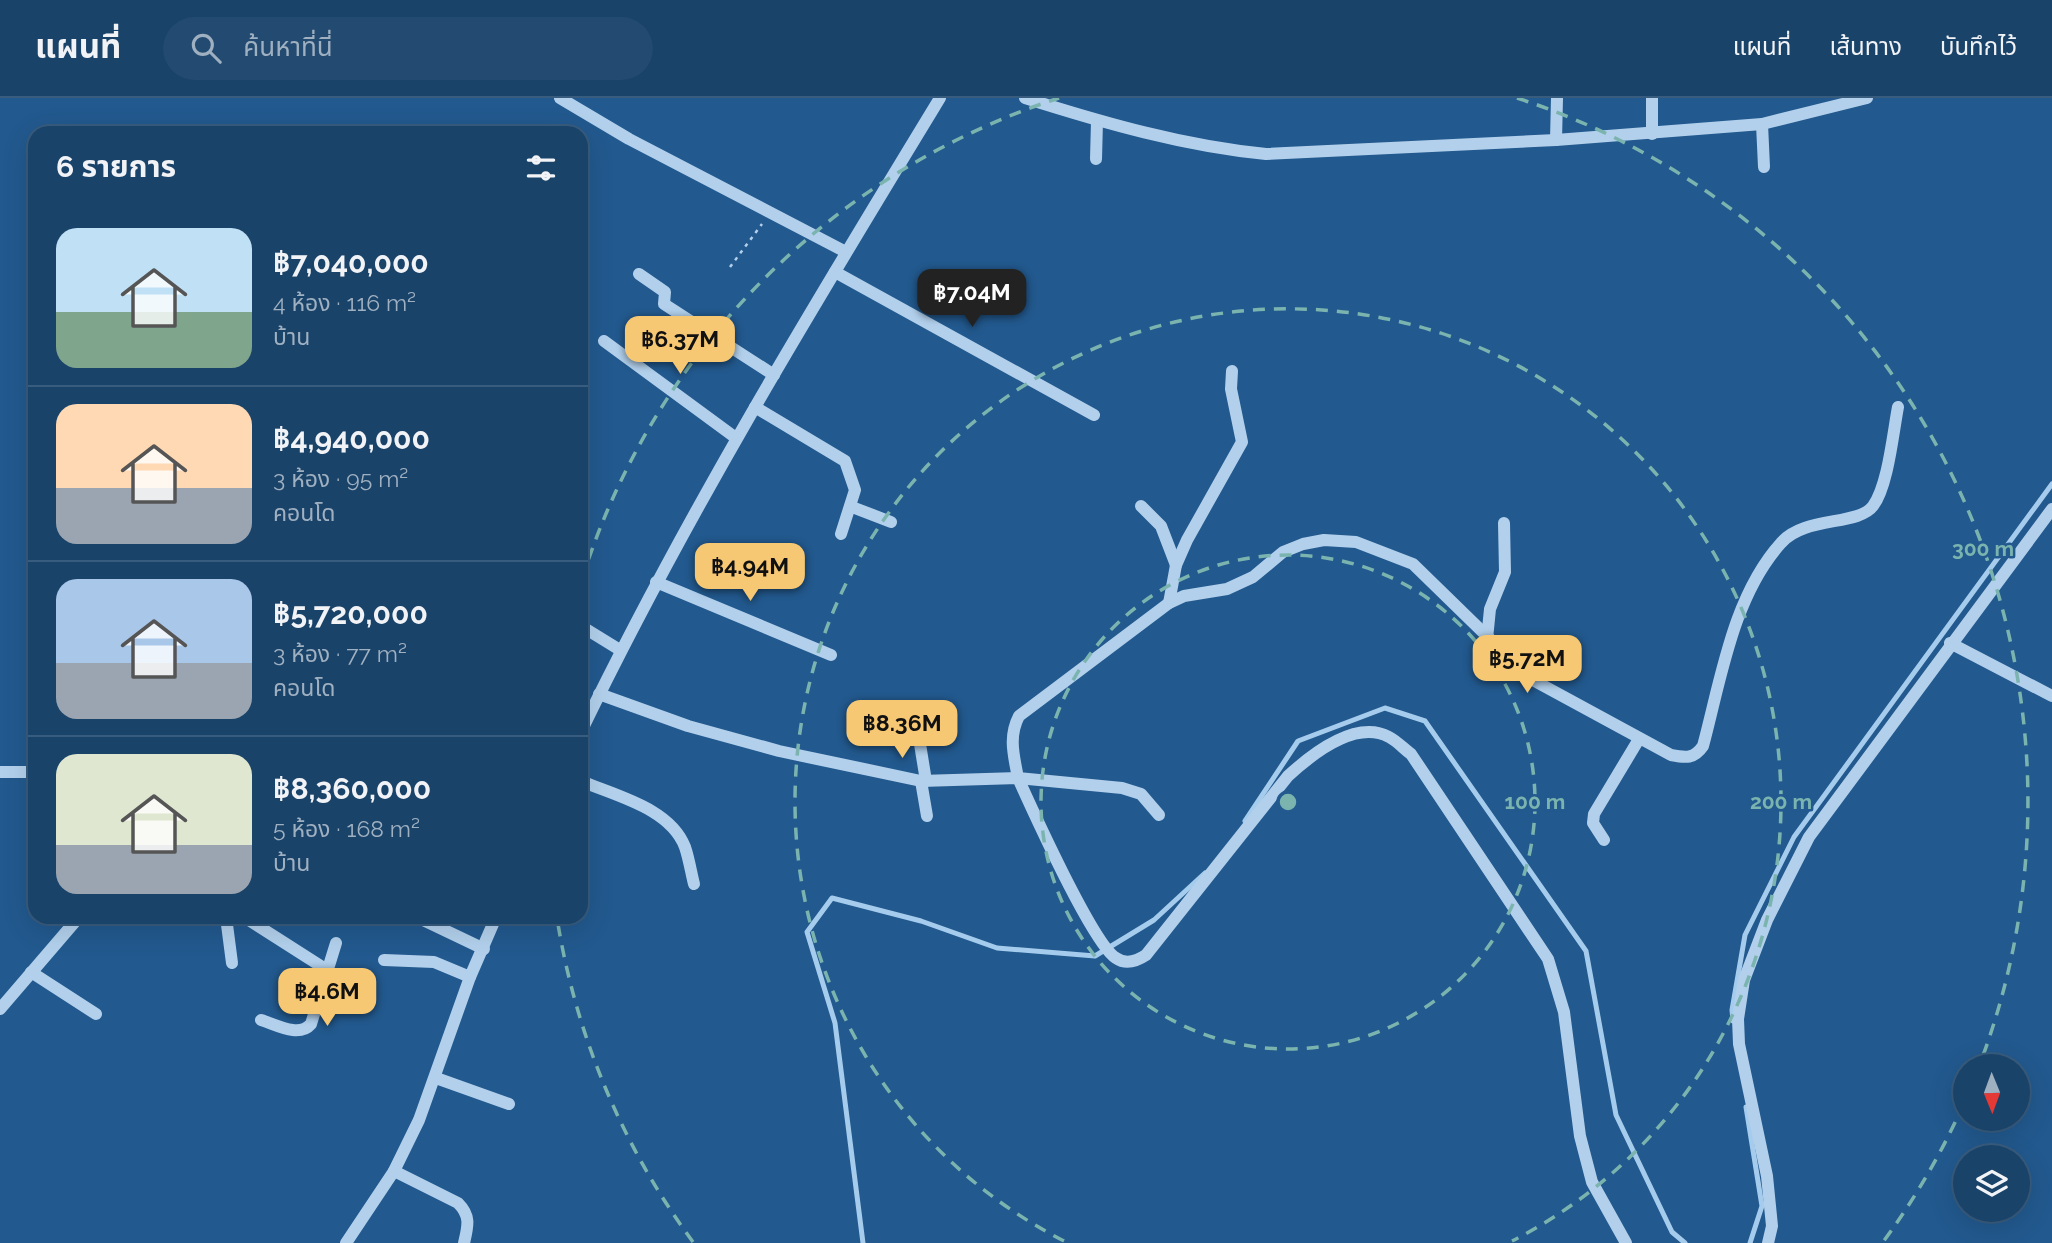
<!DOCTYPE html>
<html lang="th">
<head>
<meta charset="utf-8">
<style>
	:root { --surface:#1a436a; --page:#234a70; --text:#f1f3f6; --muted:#9fb0c1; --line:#385c7e; --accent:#f7c874 }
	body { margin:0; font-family:Raleway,"Noto Sans Thai",sans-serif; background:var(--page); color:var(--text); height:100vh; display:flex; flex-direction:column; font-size:26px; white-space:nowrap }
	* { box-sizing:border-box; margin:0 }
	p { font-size:23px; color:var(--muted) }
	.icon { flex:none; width:38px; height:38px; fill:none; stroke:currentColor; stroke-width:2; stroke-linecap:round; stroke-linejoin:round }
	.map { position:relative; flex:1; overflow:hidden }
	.panel { position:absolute; left:28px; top:28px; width:560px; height:798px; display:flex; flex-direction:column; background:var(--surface); border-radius:21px; box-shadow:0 7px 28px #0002,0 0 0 2px var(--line) }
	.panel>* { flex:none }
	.needle { width:46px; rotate:179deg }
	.tools { position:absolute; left:1953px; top:956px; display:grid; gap:14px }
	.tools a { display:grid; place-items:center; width:77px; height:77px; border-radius:50%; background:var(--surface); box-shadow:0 7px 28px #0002,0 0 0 2px var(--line); font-size:35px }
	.price { position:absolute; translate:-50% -60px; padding:0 16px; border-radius:14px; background:var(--accent); color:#111; font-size:23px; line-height:46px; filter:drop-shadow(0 2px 4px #0008) }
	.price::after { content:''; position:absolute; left:50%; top:42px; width:21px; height:16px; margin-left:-10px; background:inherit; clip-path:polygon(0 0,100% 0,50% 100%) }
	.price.active { background:#222; color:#fff }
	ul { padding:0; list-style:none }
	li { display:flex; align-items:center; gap:21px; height:175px; padding:0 28px }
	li+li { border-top:2px solid var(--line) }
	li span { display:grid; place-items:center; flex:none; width:196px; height:140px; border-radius:21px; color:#555 }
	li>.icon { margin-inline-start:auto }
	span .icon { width:84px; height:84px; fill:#fffc; stroke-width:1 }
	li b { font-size:30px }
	h2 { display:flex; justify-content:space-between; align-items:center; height:84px; padding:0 28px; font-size:30px }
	header { display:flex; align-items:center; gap:42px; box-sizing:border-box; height:98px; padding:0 35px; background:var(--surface); border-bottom:2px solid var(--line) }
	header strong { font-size:33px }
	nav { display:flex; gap:38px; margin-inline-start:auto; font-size:24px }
	.search { width:490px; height:63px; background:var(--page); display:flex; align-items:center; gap:18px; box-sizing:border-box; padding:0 24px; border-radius:38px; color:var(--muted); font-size:26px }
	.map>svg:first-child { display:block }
</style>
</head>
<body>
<header>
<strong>แผนที่</strong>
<div class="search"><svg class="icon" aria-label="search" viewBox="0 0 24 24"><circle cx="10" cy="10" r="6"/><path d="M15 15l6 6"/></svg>ค้นหาที่นี่</div>
<nav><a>แผนที่</a><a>เส้นทาง</a><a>บันทึกไว้</a></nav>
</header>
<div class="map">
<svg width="2052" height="1145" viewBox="0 0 2052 1145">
	<rect width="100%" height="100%" fill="#22598e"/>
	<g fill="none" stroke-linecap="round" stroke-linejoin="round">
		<!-- stream -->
		<g stroke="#a6cced" stroke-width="5">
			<path d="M 1245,723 L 1298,643 L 1385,610 L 1425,623 L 1586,853 L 1616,1017 L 1672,1134 L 1685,1145"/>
			<path d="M 1733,923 L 1732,912 L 1745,837 L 1794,739 L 2052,386"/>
			<path d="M 1746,1009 L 1762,1108 L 1750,1145"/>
			<path d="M 863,1145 L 835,925 L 807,834 L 832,800 L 921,823 L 997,850 L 1095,858 L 1154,822 L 1205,775"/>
		</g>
		<!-- path -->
		<path stroke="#b2d0ec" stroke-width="2.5" stroke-dasharray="3.5 5" stroke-linecap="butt" d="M 730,169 L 762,126"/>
		<!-- minor -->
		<g stroke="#b2d0ec" stroke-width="12">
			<path d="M 560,0 L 629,41 L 846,154"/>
			<path d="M 1025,0 C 1104,25 1184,48 1266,56 L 1556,42 L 1762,26 L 1867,0"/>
			<path d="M 1762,26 L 1764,69"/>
			<path d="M 1652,36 L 1652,0"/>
			<path d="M 1556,42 L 1557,0"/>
			<path d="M 1096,61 L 1097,23"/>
			<path d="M 835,174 L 1094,317"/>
			<path d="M 639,176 L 665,194 L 664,206 L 774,277"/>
			<path d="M 604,243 L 736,340"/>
			<path d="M 755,309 L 845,363 L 855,392 L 841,436"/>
			<path d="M 1141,408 L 1161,428 L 1176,467"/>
			<path d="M 852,409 L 891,424"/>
			<path d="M 656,484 L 831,557"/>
			<path d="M 1169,505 L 1176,467 L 1187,442 L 1242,344 L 1231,291 L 1232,273"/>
			<path d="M 581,528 L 620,552"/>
			<path d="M 1487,541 L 1490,511 L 1505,474 L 1504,425"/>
			<path d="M 1950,545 L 2052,598"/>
			<path d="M 599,596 L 688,628 L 779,653 L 921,683 L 1018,680 C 1032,711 1093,846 1116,860 C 1126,867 1137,863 1146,857 L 1288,678 C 1311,657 1355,621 1389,639 C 1397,643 1404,651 1411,656 L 1548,861 L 1564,914 L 1580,1038 L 1592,1084 L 1626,1145"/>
			<path d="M 581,634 C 687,415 814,207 940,0"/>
			<path d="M 920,646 L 926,683"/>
			<path d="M 0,674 L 35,674"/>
			<path d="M 581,683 C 616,698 670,710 685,749 C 689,761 691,774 694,786"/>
			<path d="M 921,683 L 927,718"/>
			<path d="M 1159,717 L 1141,696 L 1122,690 L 1018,680 C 1014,658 1008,639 1019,618 L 1169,505 L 1184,498 L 1227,491 L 1253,479 L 1283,454 L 1303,446 L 1324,442 L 1356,444 L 1413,466 L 1531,581 L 1671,657 C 1686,660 1694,661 1703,648 C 1721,581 1733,498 1781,445 C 1804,418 1858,428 1873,408 C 1888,388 1893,335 1898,309"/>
			<path d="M 1604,742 L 1593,725 L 1594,716 L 1639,641"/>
			<path d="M 226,819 L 232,865"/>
			<path d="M 244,819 L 327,872"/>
			<path d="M 417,819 L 484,851"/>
			<path d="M 384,862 L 434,864 L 470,879"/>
			<path d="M 31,874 L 96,916"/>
			<path d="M 0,911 L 79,819"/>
			<path d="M 261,922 C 277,927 299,940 311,926 L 336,845"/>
			<path d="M 436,980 L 509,1006"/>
			<path d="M 394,1073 L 458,1105 C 471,1118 468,1128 464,1145"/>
			<path d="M 346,1145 L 394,1073 L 419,1022 L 470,879 L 496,819"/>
			<path d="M 1768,1145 L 1772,1128 L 1767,1078 L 1739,946 L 1738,921 L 1744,882 L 1767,822 L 1809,739 L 2052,411"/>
		</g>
	</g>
	<!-- distance rings -->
	<g fill="none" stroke="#7bb4af" stroke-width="3.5" stroke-dasharray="12 9">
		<circle cx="1288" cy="704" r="247"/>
		<path d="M1064 1143A493 493 0 1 1 1512 1143"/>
		<path d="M1964 1005A740 740 0 0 1 1883 1144M693 1144A740 740 0 0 1 557 820M582 481A740 740 0 0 1 1059 0M1517 0A740 740 0 0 1 1981 963"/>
	</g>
	<circle cx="1288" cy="704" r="10" fill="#7bb4af" stroke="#22598e" stroke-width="3.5"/>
	<g font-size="21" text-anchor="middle" font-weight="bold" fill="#7bb4af" stroke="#22598e" stroke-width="5" stroke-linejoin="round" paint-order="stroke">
		<text x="1983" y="458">300 m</text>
		<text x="1535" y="711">100 m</text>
		<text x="1781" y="711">200 m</text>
	</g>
</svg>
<div class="tools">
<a><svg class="needle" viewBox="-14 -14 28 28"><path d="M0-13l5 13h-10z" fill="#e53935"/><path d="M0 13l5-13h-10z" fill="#9fb0c1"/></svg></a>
<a><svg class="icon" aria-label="layers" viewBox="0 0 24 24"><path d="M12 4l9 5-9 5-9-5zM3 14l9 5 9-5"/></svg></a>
</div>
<b class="price active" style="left:972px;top:231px">฿7.04M</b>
<b class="price" style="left:680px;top:278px">฿6.37M</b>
<b class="price" style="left:750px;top:505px">฿4.94M</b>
<b class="price" style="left:1527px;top:597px">฿5.72M</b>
<b class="price" style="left:902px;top:662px">฿8.36M</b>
<b class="price" style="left:327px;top:930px">฿4.6M</b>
<section class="panel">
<h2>6 รายการ<svg class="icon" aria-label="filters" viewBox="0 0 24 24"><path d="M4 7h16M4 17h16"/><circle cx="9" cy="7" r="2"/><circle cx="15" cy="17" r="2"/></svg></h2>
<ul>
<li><span style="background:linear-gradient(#bfe0f5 60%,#7fa58c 0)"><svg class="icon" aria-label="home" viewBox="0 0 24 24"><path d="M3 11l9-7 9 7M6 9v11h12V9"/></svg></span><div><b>฿7,040,000</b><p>4 ห้อง · 116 m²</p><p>บ้าน</p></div></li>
<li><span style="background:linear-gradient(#ffd9b3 60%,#9aa5b1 0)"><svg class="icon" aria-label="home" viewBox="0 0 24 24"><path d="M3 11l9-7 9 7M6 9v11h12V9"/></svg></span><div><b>฿4,940,000</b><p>3 ห้อง · 95 m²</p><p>คอนโด</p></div></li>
<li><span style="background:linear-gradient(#a9c7e8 60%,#9aa5b1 0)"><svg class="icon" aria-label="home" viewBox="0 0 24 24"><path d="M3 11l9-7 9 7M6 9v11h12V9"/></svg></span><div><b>฿5,720,000</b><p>3 ห้อง · 77 m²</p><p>คอนโด</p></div></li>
<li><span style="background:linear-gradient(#dfe7d0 65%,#9aa5b1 0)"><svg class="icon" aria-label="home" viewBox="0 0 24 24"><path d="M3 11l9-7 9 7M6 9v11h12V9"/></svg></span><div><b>฿8,360,000</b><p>5 ห้อง · 168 m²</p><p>บ้าน</p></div></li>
</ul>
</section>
</div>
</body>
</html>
